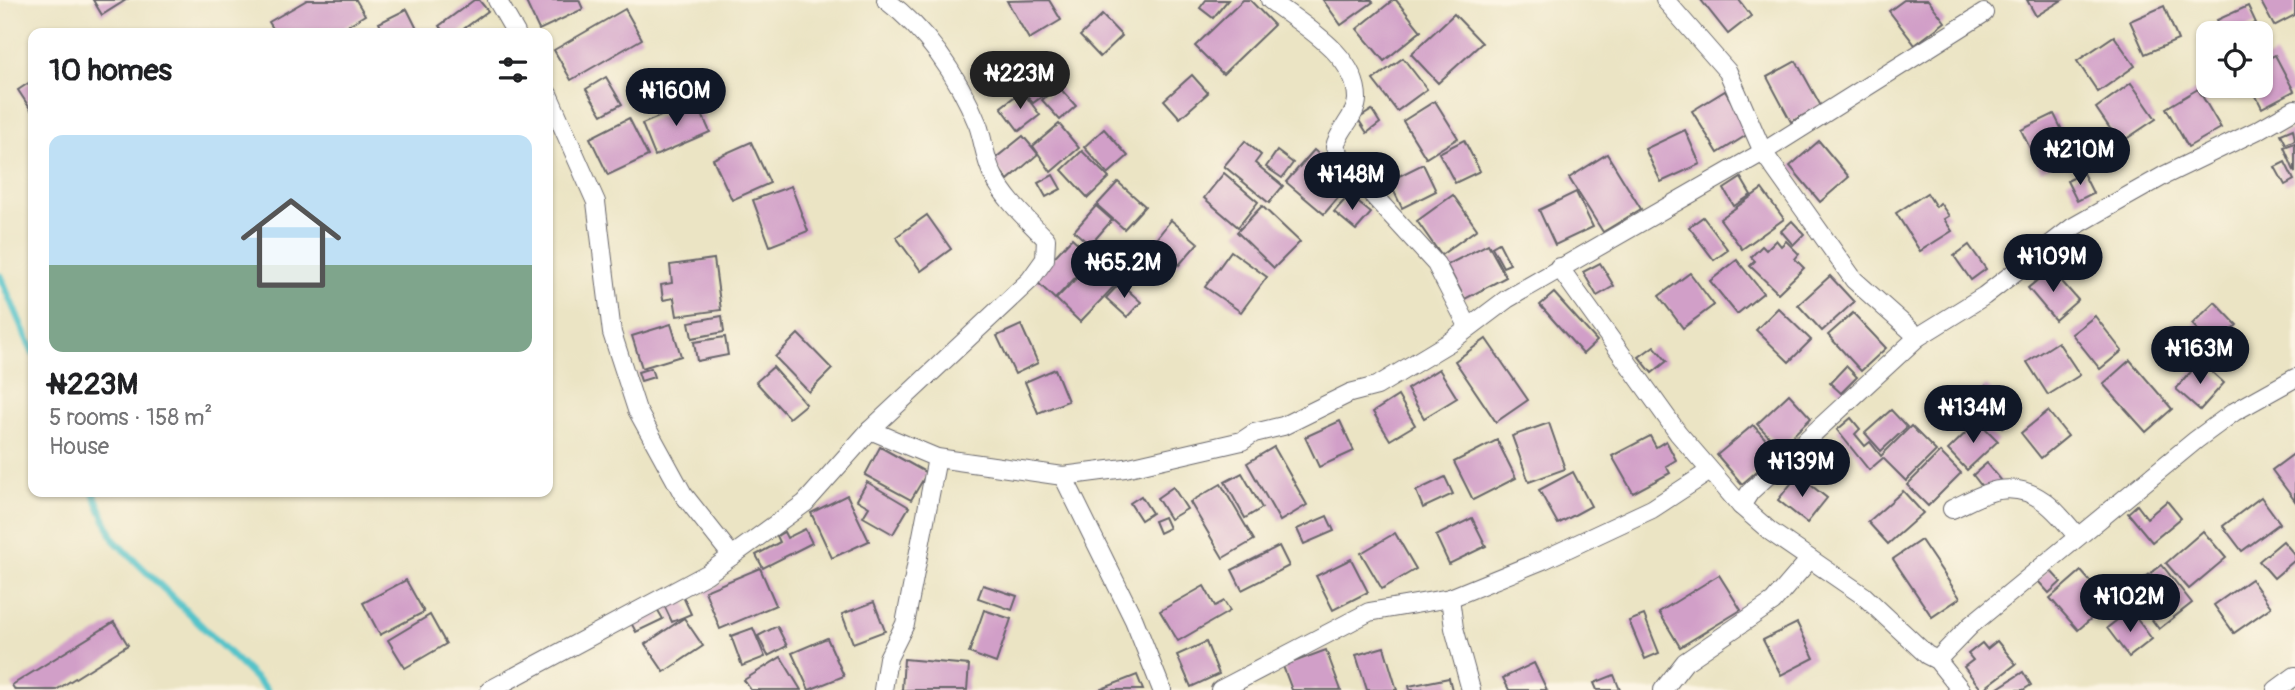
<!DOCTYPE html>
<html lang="en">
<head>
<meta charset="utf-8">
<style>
	:root { --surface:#fff; --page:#f6f6f6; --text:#202124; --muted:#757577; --line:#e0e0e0; --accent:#111827 }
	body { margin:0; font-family:Pangolin,sans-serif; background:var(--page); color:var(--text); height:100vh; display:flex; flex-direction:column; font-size:26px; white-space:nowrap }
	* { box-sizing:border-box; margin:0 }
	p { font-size:23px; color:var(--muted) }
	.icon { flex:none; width:38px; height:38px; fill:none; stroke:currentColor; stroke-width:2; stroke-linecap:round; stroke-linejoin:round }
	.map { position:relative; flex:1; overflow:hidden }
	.details { position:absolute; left:28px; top:28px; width:525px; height:469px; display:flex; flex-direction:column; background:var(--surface); border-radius:14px; box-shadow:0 2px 5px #0004 }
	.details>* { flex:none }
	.controls { position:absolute; left:2196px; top:21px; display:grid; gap:14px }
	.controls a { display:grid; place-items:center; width:77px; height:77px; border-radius:14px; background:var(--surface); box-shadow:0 2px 5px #0004; font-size:35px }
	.price { position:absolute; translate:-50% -60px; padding:0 16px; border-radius:24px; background:var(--accent); color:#fff; font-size:23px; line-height:46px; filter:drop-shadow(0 2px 4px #0008) }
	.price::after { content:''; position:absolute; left:50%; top:42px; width:21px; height:16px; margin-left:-10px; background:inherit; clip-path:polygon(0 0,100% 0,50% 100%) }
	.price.current { background:#222; color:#fff }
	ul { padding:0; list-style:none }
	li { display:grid; align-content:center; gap:14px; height:371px; padding:0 21px }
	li+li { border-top:2px solid var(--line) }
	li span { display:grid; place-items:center; height:217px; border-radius:14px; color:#555 }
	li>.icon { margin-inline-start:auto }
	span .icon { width:126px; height:126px; fill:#fffc; stroke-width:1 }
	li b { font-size:30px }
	h2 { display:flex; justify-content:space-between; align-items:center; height:84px; padding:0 21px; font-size:30px }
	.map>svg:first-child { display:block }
</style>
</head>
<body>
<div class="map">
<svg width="2295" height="690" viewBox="0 0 2295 690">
	<rect width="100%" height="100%" fill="#fcf5e5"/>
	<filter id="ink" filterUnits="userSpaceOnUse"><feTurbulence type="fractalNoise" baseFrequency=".0143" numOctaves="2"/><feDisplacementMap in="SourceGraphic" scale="14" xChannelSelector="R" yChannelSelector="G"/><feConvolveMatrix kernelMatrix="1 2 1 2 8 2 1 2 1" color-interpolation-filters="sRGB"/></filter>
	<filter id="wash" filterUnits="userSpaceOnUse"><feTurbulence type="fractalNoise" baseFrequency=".00686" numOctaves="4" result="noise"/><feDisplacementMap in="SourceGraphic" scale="28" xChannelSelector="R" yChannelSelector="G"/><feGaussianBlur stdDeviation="1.57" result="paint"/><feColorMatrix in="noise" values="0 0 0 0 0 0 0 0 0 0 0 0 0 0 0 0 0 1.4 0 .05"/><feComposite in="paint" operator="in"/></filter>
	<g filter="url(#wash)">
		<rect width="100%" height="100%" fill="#ebe4c4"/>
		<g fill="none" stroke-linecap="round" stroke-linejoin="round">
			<!-- stream -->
			<g stroke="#55c3c9" stroke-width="7">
				<path d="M 0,276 L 33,353"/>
				<path d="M 93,492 L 114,540 L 267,690"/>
			</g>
		</g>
		<g id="blocks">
			<!-- building -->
			<g fill="#d19fc8">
				<path d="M 93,0 L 126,0 L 102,15 Z"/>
				<path d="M 307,0 L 356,0 L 365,15 L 335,33 L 276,33 L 269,22 Z"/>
				<path d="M 474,0 L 479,0 L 488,11 L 458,33 L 445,33 L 439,26 Z"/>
				<path d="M 525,0 L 579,0 L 583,9 L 539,30 Z"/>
				<path d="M 1049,0 L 1061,20 L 1029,39 L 1007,1 Z"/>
				<path d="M 1206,0 L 1228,0 L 1213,18 L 1200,8 Z"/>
				<path d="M 1243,0 L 1250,0 L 1274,25 L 1223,74 L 1195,46 Z"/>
				<path d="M 1323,0 L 1371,0 L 1373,2 L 1341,25 Z"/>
				<path d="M 1393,0 L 1396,0 L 1421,31 L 1384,61 L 1357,29 Z"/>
				<path d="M 1701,0 L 1739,0 L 1751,16 L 1728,34 Z"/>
				<path d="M 1904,0 L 1928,0 L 1945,22 L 1915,45 L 1889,11 Z"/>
				<path d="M 2027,0 L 2062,0 L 2036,16 Z"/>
				<path d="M 2264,0 L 2295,0 L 2295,15 L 2274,26 L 2261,2 Z"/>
				<path d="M 2164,6 L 2178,40 L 2145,54 L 2130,21 Z"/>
				<path d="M 2248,6 L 2256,23 L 2234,33 L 2223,33 L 2217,20 Z"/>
				<path d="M 407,9 L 419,33 L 384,33 L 379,23 Z"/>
				<path d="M 625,9 L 642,39 L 571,80 L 554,50 Z"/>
				<path d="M 1454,14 L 1482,43 L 1438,83 L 1411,54 Z"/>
				<path d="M 1102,15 L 1122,36 L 1100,57 L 1080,36 Z"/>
				<path d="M 2114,36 L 2135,66 L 2098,92 L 2077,61 Z"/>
				<path d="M 2275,55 L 2294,91 L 2262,108 L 2251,86 L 2261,86 L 2261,62 Z"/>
				<path d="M 1010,57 L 1023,74 L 1003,89 L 990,72 Z"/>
				<path d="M 1403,58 L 1427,89 L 1397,111 L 1373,80 Z"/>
				<path d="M 1796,61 L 1821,106 L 1791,122 L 1767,77 Z"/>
				<path d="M 1192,75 L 1208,93 L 1180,118 L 1164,100 Z"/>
				<path d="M 606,77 L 622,104 L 602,115 L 586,89 Z"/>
				<path d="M 1030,77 L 1044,95 L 1033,103 L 1019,85 Z"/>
				<path d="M 33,80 L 33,113 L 18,90 Z"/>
				<path d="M 2131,83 L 2156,119 L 2120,143 L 2096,108 Z"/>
				<path d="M 1058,86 L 1076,106 L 1060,120 L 1042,100 Z"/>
				<path d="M 2198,89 L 2221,128 L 2188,147 L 2166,108 Z"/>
				<path d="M 1022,91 L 1040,115 L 1019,131 L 1001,107 Z"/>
				<path d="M 1725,91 L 1750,133 L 1718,153 L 1692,111 Z"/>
				<path d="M 696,101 L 710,132 L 655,156 L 642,124 Z"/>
				<path d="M 1435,101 L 1458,138 L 1426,158 L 1403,121 Z"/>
				<path d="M 1372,110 L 1380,123 L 1367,133 L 1358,119 Z"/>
				<path d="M 2054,114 L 2074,154 L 2041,171 L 2021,130 Z"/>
				<path d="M 629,118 L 648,156 L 608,175 L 590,138 Z"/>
				<path d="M 1059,124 L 1079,148 L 1051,172 L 1033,146 Z"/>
				<path d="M 1104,129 L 1128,156 L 1108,174 L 1084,147 Z"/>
				<path d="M 2293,129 L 2295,140 L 2286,144 L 2281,134 Z"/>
				<path d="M 1685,130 L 1700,164 L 1661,182 L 1645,149 Z"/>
				<path d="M 1023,136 L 1038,154 L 1008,180 L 992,161 Z"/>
				<path d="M 1464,140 L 1480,171 L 1455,183 L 1439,153 Z"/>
				<path d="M 1245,141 L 1261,155 L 1255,163 L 1283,186 L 1269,203 L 1224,166 Z"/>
				<path d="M 1819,141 L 1849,177 L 1820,202 L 1790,166 Z"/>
				<path d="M 751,142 L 770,183 L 732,200 L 713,159 Z"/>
				<path d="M 2295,143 L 2295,173 L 2284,147 Z"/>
				<path d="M 1314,150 L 1352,182 L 1324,214 L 1286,182 Z"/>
				<path d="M 1082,151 L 1109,178 L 1088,198 L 1062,170 Z"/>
				<path d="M 1277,151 L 1293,163 L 1282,178 L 1266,167 Z"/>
				<path d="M 1607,154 L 1641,209 L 1603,232 L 1569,178 Z"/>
				<path d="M 2285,162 L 2294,180 L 2285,185 L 2275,167 Z"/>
				<path d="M 1423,164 L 1436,191 L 1402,208 L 1389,181 Z"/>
				<path d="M 1224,173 L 1258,202 L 1238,227 L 1204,198 Z"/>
				<path d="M 2083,173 L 2093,193 L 2077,201 L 2067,181 Z"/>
				<path d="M 1053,175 L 1061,189 L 1046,197 L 1038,183 Z"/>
				<path d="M 1741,178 L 1751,195 L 1734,206 L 1724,189 Z"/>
				<path d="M 1118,182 L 1145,206 L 1124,229 L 1097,205 Z"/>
				<path d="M 791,186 L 808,231 L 770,246 L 753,200 Z"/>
				<path d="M 1762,189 L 1784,219 L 1742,249 L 1720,219 Z"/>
				<path d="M 1576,192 L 1593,227 L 1555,245 L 1539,210 Z"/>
				<path d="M 1927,193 L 1936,207 L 1940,203 L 1949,216 L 1944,219 L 1952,231 L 1920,251 L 1896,213 Z"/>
				<path d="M 1349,195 L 1371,213 L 1356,230 L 1334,212 Z"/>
				<path d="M 1453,195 L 1477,229 L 1441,255 L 1417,221 Z"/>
				<path d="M 1096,206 L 1112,220 L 1090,245 L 1074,231 Z"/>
				<path d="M 1262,206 L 1300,242 L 1274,268 L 1237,232 Z"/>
				<path d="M 927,215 L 951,249 L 921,271 L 896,237 Z"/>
				<path d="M 1703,217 L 1728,250 L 1714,260 L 1689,227 Z"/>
				<path d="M 1171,220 L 1198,243 L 1179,265 L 1153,243 Z"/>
				<path d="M 1792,221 L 1804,234 L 1793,245 L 1781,231 Z"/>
				<path d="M 1072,238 L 1094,258 L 1055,299 L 1034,279 Z"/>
				<path d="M 1776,240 L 1781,246 L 1786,241 L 1799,254 L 1795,259 L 1804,268 L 1778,293 L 1750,266 L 1755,261 L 1751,257 L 1762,246 L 1766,250 Z"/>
				<path d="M 1499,243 L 1510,264 L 1503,267 L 1492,247 Z"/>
				<path d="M 1488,244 L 1506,277 L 1465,299 L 1447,265 Z"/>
				<path d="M 1969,245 L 1986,269 L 1971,280 L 1954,256 Z"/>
				<path d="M 1231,251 L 1267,277 L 1241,312 L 1205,287 Z"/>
				<path d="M 1098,256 L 1122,278 L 1080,322 L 1056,299 Z"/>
				<path d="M 714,259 L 721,310 L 677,316 L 674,298 L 663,300 L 661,285 L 672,283 L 670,265 Z"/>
				<path d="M 1737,260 L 1763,293 L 1737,314 L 1710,281 Z"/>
				<path d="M 1600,263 L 1614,286 L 1597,296 L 1583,272 Z"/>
				<path d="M 2051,269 L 2078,300 L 2055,320 L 2028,288 Z"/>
				<path d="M 1690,273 L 1714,305 L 1683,328 L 1659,296 Z"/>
				<path d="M 1830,276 L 1854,302 L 1822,331 L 1798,305 Z"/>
				<path d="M 1120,283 L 1141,302 L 1127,317 L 1106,298 Z"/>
				<path d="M 1554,293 L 1597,341 L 1583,354 L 1540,305 Z"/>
				<path d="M 2215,302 L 2237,325 L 2214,347 L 2192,324 Z"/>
				<path d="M 1778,308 L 1811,340 L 1789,362 L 1756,330 Z"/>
				<path d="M 1853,313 L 1886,348 L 1861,371 L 1828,335 Z"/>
				<path d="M 722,316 L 724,332 L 692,338 L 689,322 Z"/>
				<path d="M 2095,316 L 2122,351 L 2100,369 L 2072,334 Z"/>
				<path d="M 671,324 L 681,356 L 642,368 L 632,336 Z"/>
				<path d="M 1021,325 L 1038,363 L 1015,374 L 997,336 Z"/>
				<path d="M 798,334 L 832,369 L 809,392 L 775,357 Z"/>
				<path d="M 725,337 L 728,355 L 697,361 L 694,342 Z"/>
				<path d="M 1486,339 L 1528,400 L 1496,422 L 1455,361 Z"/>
				<path d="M 2058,342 L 2080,375 L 2048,395 L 2027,362 Z"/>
				<path d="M 1654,346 L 1667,361 L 1652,373 L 1639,357 Z"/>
				<path d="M 2130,360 L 2172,409 L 2146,432 L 2103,384 Z"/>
				<path d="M 2200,361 L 2224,383 L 2200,410 L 2176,389 Z"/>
				<path d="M 1846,366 L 1857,377 L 1841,393 L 1830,383 Z"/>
				<path d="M 773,367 L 806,404 L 789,418 L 756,382 Z"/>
				<path d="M 651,368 L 654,377 L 641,381 L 638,372 Z"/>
				<path d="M 1055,369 L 1068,401 L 1038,413 L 1025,382 Z"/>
				<path d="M 1439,369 L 1457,398 L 1424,418 L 1407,389 Z"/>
				<path d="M 1986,386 L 2016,413 L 2002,427 L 1973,400 Z"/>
				<path d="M 1789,394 L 1811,418 L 1780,448 L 1757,424 Z"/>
				<path d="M 1398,396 L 1415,425 L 1390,440 L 1373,412 Z"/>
				<path d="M 1891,410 L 1907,427 L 1881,451 L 1865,433 Z"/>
				<path d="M 2048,411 L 2068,436 L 2041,458 L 2021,433 Z"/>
				<path d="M 1851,418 L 1860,429 L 1855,434 L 1865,446 L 1870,442 L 1881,456 L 1911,426 L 1936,451 L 1906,481 L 1883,458 L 1869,470 L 1837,430 Z"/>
				<path d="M 1340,421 L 1354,451 L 1319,467 L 1305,437 Z"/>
				<path d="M 1978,421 L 1998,441 L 1967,470 L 1948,450 Z"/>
				<path d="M 1549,423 L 1565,469 L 1529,482 L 1512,436 Z"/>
				<path d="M 1753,425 L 1778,453 L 1742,484 L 1717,455 Z"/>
				<path d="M 1650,436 L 1656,447 L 1666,441 L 1676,460 L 1666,466 L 1670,473 L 1633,493 L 1612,456 Z"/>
				<path d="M 1497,440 L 1516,478 L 1473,500 L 1454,462 Z"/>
				<path d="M 880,447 L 927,473 L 911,500 L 865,475 Z"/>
				<path d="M 1274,447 L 1307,505 L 1280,521 L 1247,463 Z"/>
				<path d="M 1940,452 L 1961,473 L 1928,506 L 1907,485 Z"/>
				<path d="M 2295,453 L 2295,501 L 2272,470 Z"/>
				<path d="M 1987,463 L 2002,481 L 1987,493 L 1973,475 Z"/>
				<path d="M 1573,472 L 1591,506 L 1558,524 L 1539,490 Z"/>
				<path d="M 1242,473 L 1262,508 L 1245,518 L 1225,482 Z"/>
				<path d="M 1798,475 L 1827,498 L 1807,523 L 1778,500 Z"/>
				<path d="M 1445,477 L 1453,494 L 1423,508 L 1416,491 Z"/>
				<path d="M 867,482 L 909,507 L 893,534 L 863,517 L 869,507 L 857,500 Z"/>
				<path d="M 1221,484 L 1254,540 L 1223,558 L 1190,502 Z"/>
				<path d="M 1173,487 L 1187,509 L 1170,519 L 1157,498 Z"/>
				<path d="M 1903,491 L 1923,513 L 1888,544 L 1868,522 Z"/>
				<path d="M 847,495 L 869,541 L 832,558 L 811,513 Z"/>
				<path d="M 1141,496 L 1152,513 L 1141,520 L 1130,503 Z"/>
				<path d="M 2261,497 L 2280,523 L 2242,551 L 2223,526 Z"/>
				<path d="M 2167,501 L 2181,518 L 2152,542 L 2128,513 L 2137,505 L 2147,518 Z"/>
				<path d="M 1327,516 L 1334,531 L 1304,544 L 1297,529 Z"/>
				<path d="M 1164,517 L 1169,528 L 1159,533 L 1154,521 Z"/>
				<path d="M 1472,518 L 1486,546 L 1449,564 L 1436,536 Z"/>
				<path d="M 805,529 L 812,543 L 763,568 L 756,555 L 780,542 L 777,536 L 784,532 L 787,538 Z"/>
				<path d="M 2203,531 L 2226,558 L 2189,589 L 2166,563 Z"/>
				<path d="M 1395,533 L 1416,569 L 1382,589 L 1361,553 Z"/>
				<path d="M 1921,540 L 1960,598 L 1932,617 L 1893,559 Z"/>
				<path d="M 2283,541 L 2295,555 L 2295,560 L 2274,578 L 2259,561 Z"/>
				<path d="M 1279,546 L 1289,566 L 1242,590 L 1232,570 Z"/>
				<path d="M 1351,559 L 1368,592 L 1333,610 L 1316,576 Z"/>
				<path d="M 2162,565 L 2192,603 L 2159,629 L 2137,600 L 2147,592 L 2139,582 Z"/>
				<path d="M 760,568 L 776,605 L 720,629 L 705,591 Z"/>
				<path d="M 2049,569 L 2061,582 L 2049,593 L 2037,580 Z"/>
				<path d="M 2081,571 L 2109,603 L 2078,630 L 2050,598 Z"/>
				<path d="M 1719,575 L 1741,610 L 1680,647 L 1659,612 Z"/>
				<path d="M 2251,579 L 2271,607 L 2234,633 L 2214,605 Z"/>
				<path d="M 406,580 L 424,612 L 380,635 L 363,603 Z"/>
				<path d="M 983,585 L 1017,596 L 1012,610 L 978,598 Z"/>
				<path d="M 1204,586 L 1215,606 L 1224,601 L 1230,611 L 1178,641 L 1160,611 Z"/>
				<path d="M 681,592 L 691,614 L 672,622 L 662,601 Z"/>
				<path d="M 874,602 L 885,631 L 853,643 L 842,614 Z"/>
				<path d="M 656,607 L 663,619 L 636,632 L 630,621 Z"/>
				<path d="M 984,610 L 1011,619 L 996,663 L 969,653 Z"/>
				<path d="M 2130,610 L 2152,639 L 2129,657 L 2107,628 Z"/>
				<path d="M 430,615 L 446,644 L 405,668 L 388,640 Z"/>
				<path d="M 1644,615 L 1659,653 L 1645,659 L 1629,621 Z"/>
				<path d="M 684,618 L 703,646 L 664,672 L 645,644 Z"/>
				<path d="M 114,622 L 128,645 L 56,690 L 15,690 L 12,685 Z"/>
				<path d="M 1797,623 L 1814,658 L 1781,675 L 1763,640 Z"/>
				<path d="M 777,626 L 787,646 L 768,656 L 758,636 Z"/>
				<path d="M 753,628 L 765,657 L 742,666 L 731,636 Z"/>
				<path d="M 827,638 L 844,676 L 809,690 L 792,653 Z"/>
				<path d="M 1997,641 L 2016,664 L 1982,690 L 1964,667 L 1973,660 L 1968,654 L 1982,643 L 1987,649 Z"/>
				<path d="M 1206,642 L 1219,674 L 1191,687 L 1177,655 Z"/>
				<path d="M 1384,647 L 1397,690 L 1367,690 L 1356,655 Z"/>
				<path d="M 1326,650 L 1341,690 L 1292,690 L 1283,666 Z"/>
				<path d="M 781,657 L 801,690 L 751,690 L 744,680 Z"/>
				<path d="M 904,659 L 969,665 L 967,690 L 902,690 Z"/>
				<path d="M 1534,663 L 1547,690 L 1509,690 L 1503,678 Z"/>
				<path d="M 2023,672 L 2031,685 L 2023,690 L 1995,690 Z"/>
				<path d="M 1137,675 L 1143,690 L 1099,690 Z"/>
				<path d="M 1614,675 L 1620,690 L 1597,690 L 1594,683 Z"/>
				<path d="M 1449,678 L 1452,690 L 1410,690 L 1409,686 Z"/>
			</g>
		</g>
	</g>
	<g filter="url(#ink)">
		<use href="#blocks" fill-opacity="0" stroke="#68666b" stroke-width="2"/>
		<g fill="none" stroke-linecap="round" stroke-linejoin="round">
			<!-- street casing -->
			<g stroke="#68666b" stroke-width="20">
				<g id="street">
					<path d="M 497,0 L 516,33"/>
					<path d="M 1270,0 C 1300,24 1357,54 1357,99 C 1357,116 1338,130 1335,147 L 1349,169 L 1436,264 L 1468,326"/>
					<path d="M 1665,0 L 1728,72 L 1763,152 L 1854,280 L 1918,337"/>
					<path d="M 548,94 L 596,202 L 612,333 L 637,410 L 683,494 L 732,556"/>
					<path d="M 1559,267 L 1678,433 L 1741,506 L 1771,532 L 1864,596 L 1927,655 L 1937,660 L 1961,690"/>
					<path d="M 870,430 L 937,458 L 1063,476 L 1125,468 L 1242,441 L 1254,433 L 1283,426 L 1350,393 L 1377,386 L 1450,342 L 1507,299 L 1763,152 L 1984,13"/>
					<path d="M 1063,476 L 1134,620 L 1162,690"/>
					<path d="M 1741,506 L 1750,492 L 1918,337 L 1984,296 L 2073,227 L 2165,175 L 2260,129 L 2295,109"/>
					<path d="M 1952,509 C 1966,503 1984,492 1999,490 C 2035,484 2057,511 2077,536"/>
					<path d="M 1450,598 L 1454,628 L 1471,690"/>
					<path d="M 1937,660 L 1971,625 L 2196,440 L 2234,412 L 2295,378"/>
					<path d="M 490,690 L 707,574 L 805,503 L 870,430 L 1030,280 L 1045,259 L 1046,239 C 1028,220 1006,201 994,177 C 985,161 984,142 978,125 C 958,76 928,32 886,0"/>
					<path d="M 883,690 L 888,658 L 905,624 L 937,458"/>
					<path d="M 1220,690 L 1369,612 L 1450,598 L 1543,560 L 1652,509 L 1710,471"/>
					<path d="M 1663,690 L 1685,662 L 1773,602 L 1810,559"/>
					<path d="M 2276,690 L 2295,676"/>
				</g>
			</g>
			<!-- street -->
			<use href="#street" stroke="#fff" stroke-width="18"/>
		</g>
	</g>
</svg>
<div class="controls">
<a><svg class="icon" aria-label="locate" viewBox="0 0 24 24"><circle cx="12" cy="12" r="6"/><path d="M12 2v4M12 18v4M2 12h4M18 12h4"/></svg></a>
</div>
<b class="price current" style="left:1020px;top:111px">₦223M</b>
<b class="price" style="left:676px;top:128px">₦160M</b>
<b class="price" style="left:2080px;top:187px">₦210M</b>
<b class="price" style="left:1352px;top:212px">₦148M</b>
<b class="price" style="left:2053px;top:294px">₦109M</b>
<b class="price" style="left:1124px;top:300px">₦65.2M</b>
<b class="price" style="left:2200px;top:386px">₦163M</b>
<b class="price" style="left:1973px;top:445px">₦134M</b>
<b class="price" style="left:1802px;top:499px">₦139M</b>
<b class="price" style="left:2130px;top:634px">₦102M</b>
<section class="details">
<h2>10 homes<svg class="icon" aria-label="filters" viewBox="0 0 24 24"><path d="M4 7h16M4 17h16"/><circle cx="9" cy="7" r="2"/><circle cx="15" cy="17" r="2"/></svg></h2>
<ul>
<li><span style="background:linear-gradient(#bfe0f5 60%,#7fa58c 0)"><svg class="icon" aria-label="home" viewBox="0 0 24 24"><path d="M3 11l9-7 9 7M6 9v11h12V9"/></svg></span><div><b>₦223M</b><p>5 rooms · 158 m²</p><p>House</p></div></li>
</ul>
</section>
</div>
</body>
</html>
